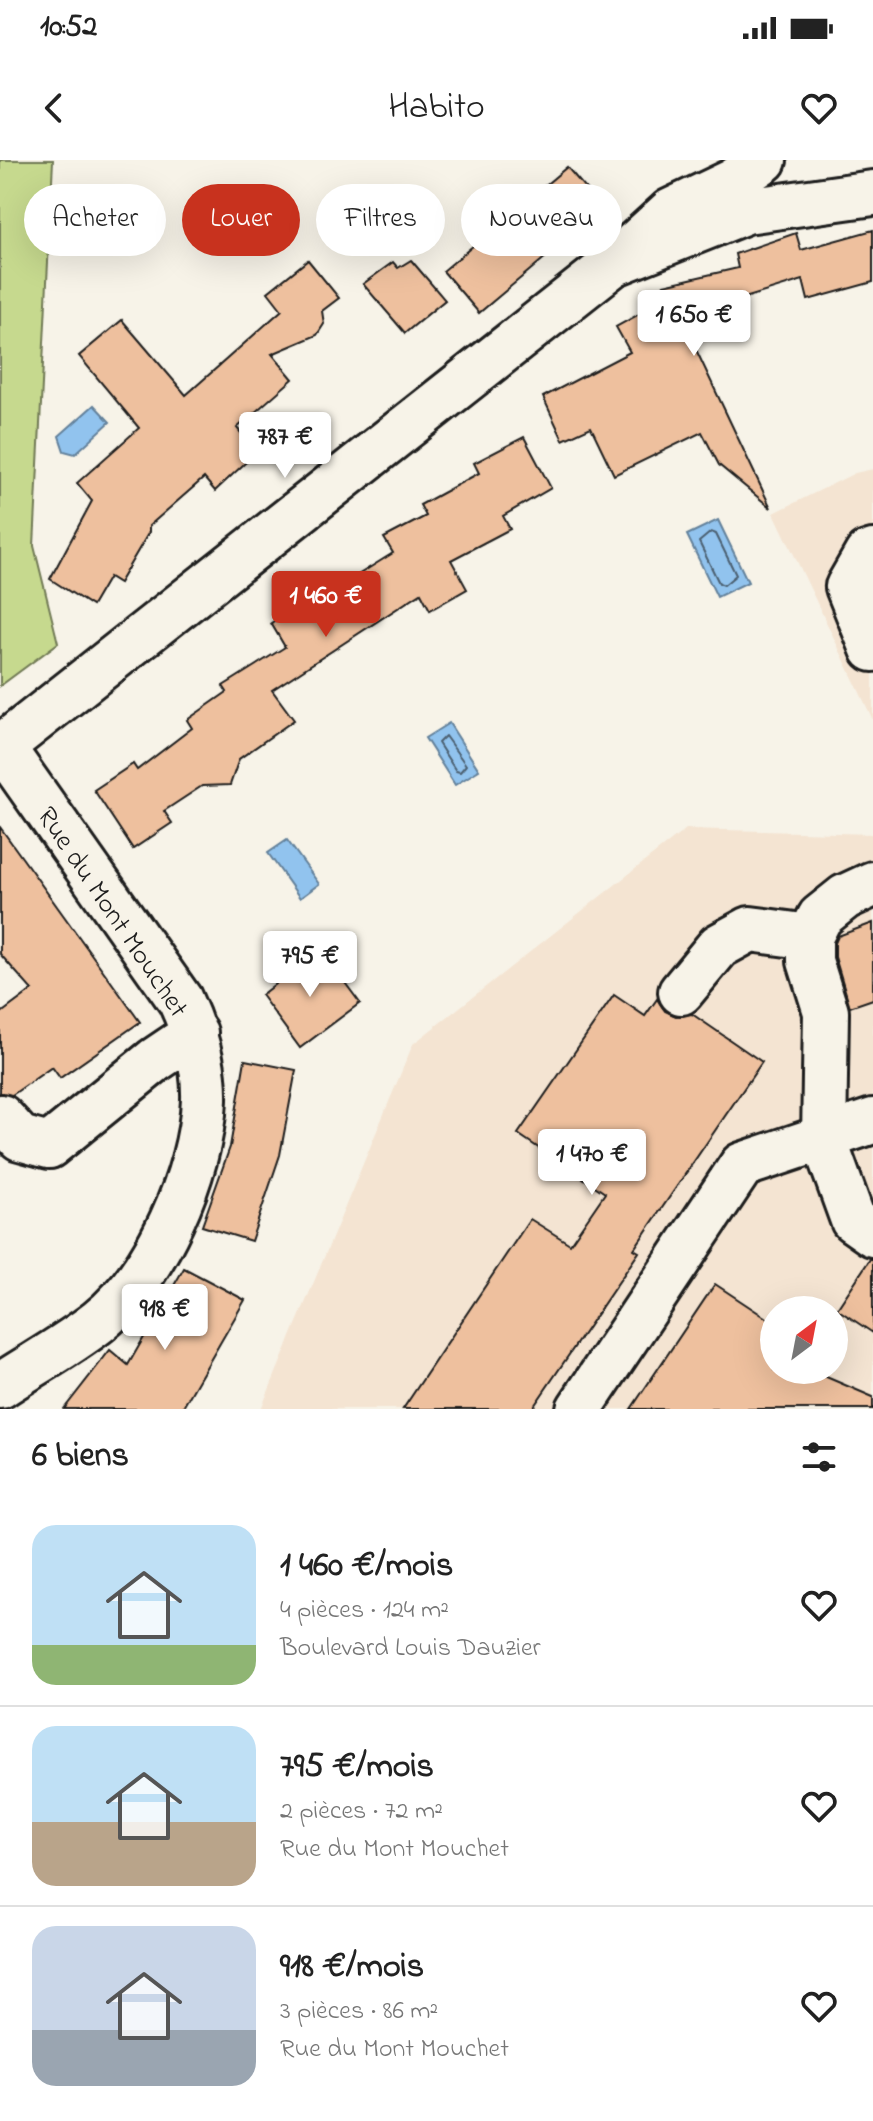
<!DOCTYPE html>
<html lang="fr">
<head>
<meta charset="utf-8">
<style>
	:root { --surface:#fff; --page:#f2f2f2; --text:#222; --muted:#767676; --line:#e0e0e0; --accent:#c8321e }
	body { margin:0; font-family:"Indie Flower",sans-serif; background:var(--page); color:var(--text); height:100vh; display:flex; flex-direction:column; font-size:30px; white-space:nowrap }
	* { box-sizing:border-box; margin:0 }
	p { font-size:26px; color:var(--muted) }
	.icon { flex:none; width:44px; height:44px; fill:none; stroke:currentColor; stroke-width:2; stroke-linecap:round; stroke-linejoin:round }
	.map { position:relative; height:1249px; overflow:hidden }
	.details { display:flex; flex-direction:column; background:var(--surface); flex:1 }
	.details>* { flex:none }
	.top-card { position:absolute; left:24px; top:24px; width:826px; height:72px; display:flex; gap:16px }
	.needle { width:52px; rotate:32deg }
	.controls { position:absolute; left:760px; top:1136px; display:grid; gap:16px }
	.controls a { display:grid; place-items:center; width:88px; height:88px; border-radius:50%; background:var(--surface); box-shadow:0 8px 32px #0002; font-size:40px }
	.price { position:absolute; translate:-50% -68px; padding:0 18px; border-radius:8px; background:#fff; color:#222; font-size:26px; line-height:52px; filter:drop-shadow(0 2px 4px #0008) }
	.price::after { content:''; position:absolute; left:50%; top:48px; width:24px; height:18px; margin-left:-12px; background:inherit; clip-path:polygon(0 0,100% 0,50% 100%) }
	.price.on { background:var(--accent); color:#fff }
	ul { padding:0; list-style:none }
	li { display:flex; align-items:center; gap:24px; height:200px; padding:0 32px }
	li+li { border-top:2px solid var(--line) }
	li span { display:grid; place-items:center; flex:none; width:224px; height:160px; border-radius:24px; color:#555 }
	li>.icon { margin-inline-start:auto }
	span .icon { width:96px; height:96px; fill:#fffc; stroke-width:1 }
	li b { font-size:34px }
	h2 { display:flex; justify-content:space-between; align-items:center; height:96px; padding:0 32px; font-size:34px }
	.pill { padding:0 28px; border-radius:36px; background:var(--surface); box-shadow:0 8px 32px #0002; font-size:28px; line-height:72px }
	.pill.on { background:var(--accent); color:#fff }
	.status { display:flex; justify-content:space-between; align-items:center; height:56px; padding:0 40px; background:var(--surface); direction:ltr }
	.status svg { height:22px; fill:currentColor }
	header { display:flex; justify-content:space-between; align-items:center; height:104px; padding:0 32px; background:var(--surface); font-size:36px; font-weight:600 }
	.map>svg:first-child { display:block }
</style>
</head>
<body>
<div class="status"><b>10:52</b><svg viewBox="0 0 49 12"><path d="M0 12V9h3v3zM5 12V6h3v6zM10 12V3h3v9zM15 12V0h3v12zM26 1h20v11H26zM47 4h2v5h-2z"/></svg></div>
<header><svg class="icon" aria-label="back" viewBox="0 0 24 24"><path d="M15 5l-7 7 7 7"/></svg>Habito<svg class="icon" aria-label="heart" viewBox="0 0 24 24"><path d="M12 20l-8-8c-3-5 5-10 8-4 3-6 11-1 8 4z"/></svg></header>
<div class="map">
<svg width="873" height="1249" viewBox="0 0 873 1249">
	<rect width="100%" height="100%" fill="#f7f3e8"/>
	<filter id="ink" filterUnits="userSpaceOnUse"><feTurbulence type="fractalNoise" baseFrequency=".0125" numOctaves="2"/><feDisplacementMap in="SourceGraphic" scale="16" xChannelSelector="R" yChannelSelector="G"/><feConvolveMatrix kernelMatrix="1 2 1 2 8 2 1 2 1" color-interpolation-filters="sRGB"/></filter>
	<g filter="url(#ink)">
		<!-- built -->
		<g fill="#f4e4d2" fill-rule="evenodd">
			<path d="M 873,309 L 873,560 L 774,353 L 855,313 Z"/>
			<path d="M 686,669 L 873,674 L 873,1249 L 261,1249 L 413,884 ZM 774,1150 L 834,1150 L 834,1210 L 774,1210 Z"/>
		</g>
		<!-- green -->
		<path fill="#c6d98e" stroke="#717a55" stroke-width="2" d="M 0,0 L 53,0 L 34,386 L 58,483 L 0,526 Z"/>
		<!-- water -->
		<g fill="#91c3ee" stroke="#62809a" stroke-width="2">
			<path d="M 94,245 L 110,262 L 75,294 L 64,291 L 59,276 Z"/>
			<path d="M 718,360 L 748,422 L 717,437 L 687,375 Z"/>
			<path d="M 449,563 L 479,610 L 455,625 L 425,578 Z"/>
			<path d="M 287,680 L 319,724 L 300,738 L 268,693 Z"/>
		</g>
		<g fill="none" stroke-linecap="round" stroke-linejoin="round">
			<!-- shore -->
			<g stroke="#4b5f70" stroke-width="2">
				<path d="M 711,372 L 716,374 L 736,415 L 724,425 L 719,423 L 699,382 Z"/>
				<path d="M 445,576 L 466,605 L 460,612 L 456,611 L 438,583 Z"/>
			</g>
		</g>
		<!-- building -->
		<g fill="#eec09e" stroke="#1c1c1c" stroke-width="2">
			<path d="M 567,7 L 603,49 L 479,153 L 443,111 Z"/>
			<path d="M 873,70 L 873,122 L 808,140 L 803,120 L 709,149 L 714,171 L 690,177 L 771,348 L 719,305 L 702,272 L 614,315 L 591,267 L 563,280 L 543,237 L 630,192 L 616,167 L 670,137 L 664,125 L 738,108 L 735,94 L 796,73 L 801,90 Z"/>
			<path d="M 308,100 L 339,138 L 322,151 L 324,164 L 317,175 L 272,194 L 293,219 L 237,268 L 257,292 L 215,331 L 204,318 L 149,366 L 149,372 L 119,423 L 109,417 L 92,446 L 50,419 L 92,341 L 77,323 L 139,268 L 79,196 L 122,160 L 186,235 L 282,150 L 268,132 Z"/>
			<path d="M 411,100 L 445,140 L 405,173 L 363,124 L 393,102 L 398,108 Z"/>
			<path d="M 524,277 L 551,328 L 503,356 L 510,369 L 451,400 L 467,429 L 430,450 L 421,433 L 272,530 L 294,560 L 239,599 L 230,625 L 202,626 L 164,651 L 172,663 L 133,689 L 94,630 L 133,604 L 137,610 L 192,568 L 187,560 L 227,532 L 223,526 L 285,487 L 271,463 L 319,433 L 321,438 L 393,393 L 384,378 L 426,356 L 420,345 L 479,313 L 474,303 Z"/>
			<path d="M 0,667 L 140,862 L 60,918 L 52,907 L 12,935 L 0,933 L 0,854 L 32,830 L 0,794 Z"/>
			<path d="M 873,763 L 873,839 L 850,847 L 835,797 L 835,783 L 838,776 Z"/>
			<path d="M 320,789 L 360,843 L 300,888 L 261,835 Z"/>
			<path d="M 614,835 L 645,856 L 657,839 L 665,851 L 676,856 L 692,854 L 762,902 L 634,1089 L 639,1092 L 532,1249 L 403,1249 L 530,1059 L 570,1084 L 605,1033 L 518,974 Z"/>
			<path d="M 245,900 L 296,910 L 280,995 L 251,1081 L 202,1066 L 230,987 Z"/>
			<path d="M 870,1099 L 873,1099 L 873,1173 L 837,1149 Z"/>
			<path d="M 184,1108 L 245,1140 L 182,1249 L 64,1249 L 110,1190 L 128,1205 Z"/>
			<path d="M 715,1124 L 774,1163 L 774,1210 L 810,1210 L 873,1237 L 873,1249 L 631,1249 Z"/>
		</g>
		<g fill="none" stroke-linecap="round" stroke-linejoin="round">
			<!-- minor casing -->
			<g stroke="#1c1c1c" stroke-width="50">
				<g id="minor">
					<path d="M 615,102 L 671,51 L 734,21 L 764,0"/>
					<path d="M 873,392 L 867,394 L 848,427 L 873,489"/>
					<path d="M 873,724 L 845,737 L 820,757 L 810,777 L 810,801 L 826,852 L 824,980 L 853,1060 L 873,1074"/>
					<path d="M 681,832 L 719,786 L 750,769 L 810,777"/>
					<path d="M 1,957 L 20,978 L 49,986 L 155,900 L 195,873"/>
					<path d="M 0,1226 C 32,1205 67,1186 98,1162 C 156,1116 201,1013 204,940 C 205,904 195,872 180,840 L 2,587"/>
					<path d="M 579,1249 L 742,1005 L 873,961"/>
				</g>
			</g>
			<!-- major casing -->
			<g stroke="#1c1c1c" stroke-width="50">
				<path id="major" d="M 0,588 L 613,104 L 746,51 L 873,33"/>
			</g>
			<!-- minor -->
			<use href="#minor" stroke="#f7f3e8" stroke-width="44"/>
			<!-- major -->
			<use href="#major" stroke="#f7f3e8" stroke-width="44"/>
		</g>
	</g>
	<g text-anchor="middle" stroke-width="6" stroke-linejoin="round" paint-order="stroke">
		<!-- street labels -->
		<g font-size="28" fill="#1c1c1c" stroke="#f7f3e8">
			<text transform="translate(114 751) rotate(56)" y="10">Rue du Mont Mouchet</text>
		</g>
	</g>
</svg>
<div class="controls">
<a><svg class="needle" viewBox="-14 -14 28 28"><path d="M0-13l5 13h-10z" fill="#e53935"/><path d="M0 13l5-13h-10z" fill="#767676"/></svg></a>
</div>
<b class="price" style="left:694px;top:198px">1 650 €</b>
<b class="price" style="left:285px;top:320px">787 €</b>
<b class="price on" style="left:326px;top:479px">1 460 €</b>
<b class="price" style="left:310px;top:839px">795 €</b>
<b class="price" style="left:592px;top:1037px">1 470 €</b>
<b class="price" style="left:165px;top:1192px">918 €</b>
<div class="top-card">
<a class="pill">Acheter</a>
<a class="pill on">Louer</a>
<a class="pill">Filtres</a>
<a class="pill">Nouveau</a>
</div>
</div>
<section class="details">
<h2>6 biens<svg class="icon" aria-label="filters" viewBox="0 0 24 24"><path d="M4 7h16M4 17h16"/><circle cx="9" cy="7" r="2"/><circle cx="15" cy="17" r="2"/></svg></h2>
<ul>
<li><span style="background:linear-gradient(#bfe0f5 75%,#8fb573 0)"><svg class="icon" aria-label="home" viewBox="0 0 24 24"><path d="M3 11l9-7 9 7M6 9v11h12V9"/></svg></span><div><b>1 460 €/mois</b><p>4 pièces · 124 m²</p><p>Boulevard Louis Dauzier</p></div><svg class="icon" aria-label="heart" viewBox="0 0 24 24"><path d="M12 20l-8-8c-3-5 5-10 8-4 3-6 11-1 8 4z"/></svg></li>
<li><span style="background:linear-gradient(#bfe0f5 60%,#b9a48a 0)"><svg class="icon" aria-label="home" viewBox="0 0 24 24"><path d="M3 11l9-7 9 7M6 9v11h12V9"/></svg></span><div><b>795 €/mois</b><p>2 pièces · 72 m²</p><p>Rue du Mont Mouchet</p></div><svg class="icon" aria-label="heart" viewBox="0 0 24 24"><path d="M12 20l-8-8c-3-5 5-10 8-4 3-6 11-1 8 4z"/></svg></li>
<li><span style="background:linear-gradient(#c9d6e8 65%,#9aa5b1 0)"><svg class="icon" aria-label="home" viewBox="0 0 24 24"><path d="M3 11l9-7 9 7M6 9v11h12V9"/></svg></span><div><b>918 €/mois</b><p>3 pièces · 86 m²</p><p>Rue du Mont Mouchet</p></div><svg class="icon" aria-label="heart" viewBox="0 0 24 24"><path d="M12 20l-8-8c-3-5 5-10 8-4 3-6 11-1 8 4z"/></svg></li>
</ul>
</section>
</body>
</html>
